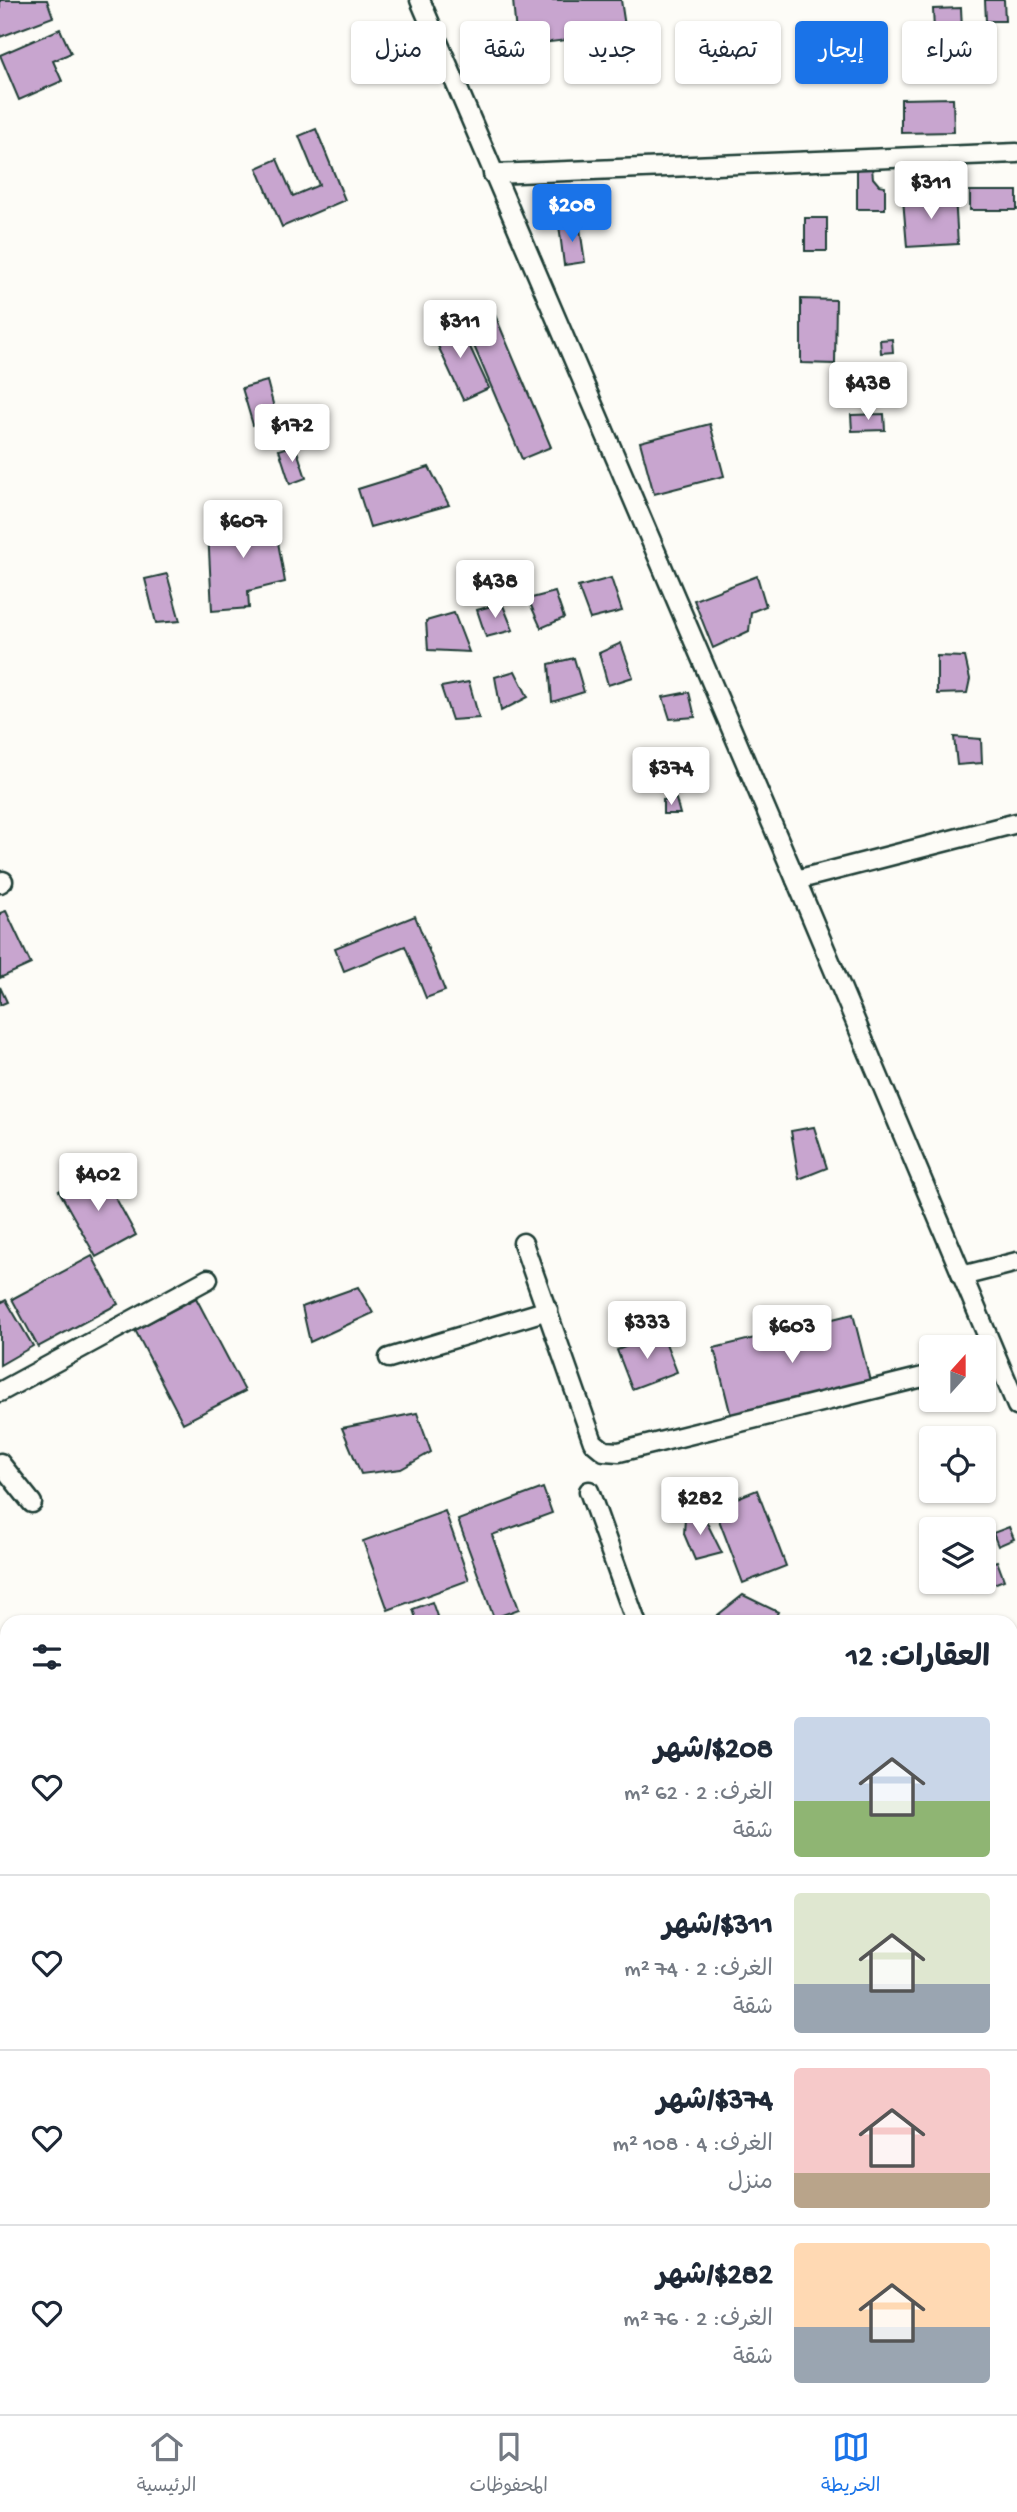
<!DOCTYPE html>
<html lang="ar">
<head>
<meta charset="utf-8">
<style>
	:root { --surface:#fff; --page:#f2f2f3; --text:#1f2937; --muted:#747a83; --line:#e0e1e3; --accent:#1a73e8 }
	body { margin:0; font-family:"Gochi Hand","Playpen Sans Arabic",sans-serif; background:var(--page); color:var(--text); direction:rtl; height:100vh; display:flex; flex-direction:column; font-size:26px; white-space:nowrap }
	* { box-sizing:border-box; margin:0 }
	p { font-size:23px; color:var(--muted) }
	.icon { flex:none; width:38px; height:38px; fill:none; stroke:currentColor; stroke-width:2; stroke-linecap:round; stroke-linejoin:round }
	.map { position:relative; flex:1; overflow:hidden; direction:ltr }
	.side { position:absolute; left:0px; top:1615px; width:1018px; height:800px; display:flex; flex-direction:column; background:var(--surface); border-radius:21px 21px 0 0; box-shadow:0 2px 5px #0004; direction:rtl }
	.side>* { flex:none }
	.banner { position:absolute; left:21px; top:21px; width:976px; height:63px; direction:rtl; display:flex; gap:14px }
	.needle { width:46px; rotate:21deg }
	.buttons { position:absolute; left:919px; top:1335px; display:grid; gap:14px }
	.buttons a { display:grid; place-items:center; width:77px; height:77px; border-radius:7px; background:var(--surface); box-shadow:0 2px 5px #0004; font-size:35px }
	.price { position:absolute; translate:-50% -60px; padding:0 16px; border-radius:7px; background:#fff; color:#222; font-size:23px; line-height:46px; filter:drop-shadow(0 2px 4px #0008) }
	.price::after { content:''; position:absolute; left:50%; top:42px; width:21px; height:16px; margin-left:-10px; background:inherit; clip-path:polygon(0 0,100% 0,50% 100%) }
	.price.selected { background:var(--accent); color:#fff }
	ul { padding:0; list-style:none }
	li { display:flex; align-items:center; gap:21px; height:175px; padding:0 28px }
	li+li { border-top:2px solid var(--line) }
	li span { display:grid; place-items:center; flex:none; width:196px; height:140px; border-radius:7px; color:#555 }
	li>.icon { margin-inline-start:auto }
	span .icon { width:84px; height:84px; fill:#fffc; stroke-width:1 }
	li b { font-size:30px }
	h2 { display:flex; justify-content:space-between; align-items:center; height:84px; padding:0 28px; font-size:30px }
	.chip { padding:0 24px; border-radius:7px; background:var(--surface); box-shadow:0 2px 5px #0004; font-size:24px; line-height:63px }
	.chip.selected { background:var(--accent); color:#fff }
	.tabs { display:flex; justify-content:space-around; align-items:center; height:98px; border-top:2px solid var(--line); background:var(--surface); font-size:19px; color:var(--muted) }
	.tabs a { display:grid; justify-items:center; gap:4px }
	.tabs .selected { color:var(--accent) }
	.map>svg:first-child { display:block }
</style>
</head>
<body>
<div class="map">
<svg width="1017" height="2414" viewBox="0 0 1017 2414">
	<rect width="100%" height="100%" fill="#fdfcf7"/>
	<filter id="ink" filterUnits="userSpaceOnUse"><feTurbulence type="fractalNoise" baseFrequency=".0143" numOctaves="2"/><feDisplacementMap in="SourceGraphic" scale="14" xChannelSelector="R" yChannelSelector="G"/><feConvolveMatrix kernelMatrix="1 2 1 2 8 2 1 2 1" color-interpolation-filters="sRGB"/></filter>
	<g filter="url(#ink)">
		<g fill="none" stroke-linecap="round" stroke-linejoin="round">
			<!-- river -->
			<g stroke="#86d6e2" stroke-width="32">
				<path d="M 0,1791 L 7,1804"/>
				<path d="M 250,2408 L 251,2414"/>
			</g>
		</g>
		<!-- building -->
		<g fill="#c8a5cf" stroke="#1f3d34" stroke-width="2">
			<path d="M 0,0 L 47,0 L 53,17 L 0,37 Z"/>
			<path d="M 513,0 L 621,0 L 626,33 L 517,46 Z"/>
			<path d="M 985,0 L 1004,0 L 1005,21 L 986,21 Z"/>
			<path d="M 961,8 L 964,73 L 915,75 L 913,32 L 934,31 L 933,9 Z"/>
			<path d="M 60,29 L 71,53 L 53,61 L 62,81 L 19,100 L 0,55 Z"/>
			<path d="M 953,98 L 954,132 L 901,133 L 901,99 Z"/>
			<path d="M 316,129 L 345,200 L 282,227 L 257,168 L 277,159 L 293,196 L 319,185 L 299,136 Z"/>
			<path d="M 857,168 L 872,168 L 873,178 L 879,185 L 885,186 L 885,209 L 857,209 Z"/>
			<rect x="970" y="191" width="47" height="19"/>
			<path d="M 955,196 L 958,244 L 907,247 L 903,199 Z"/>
			<rect x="805" y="218" width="22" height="33"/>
			<path d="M 579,222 L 585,262 L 564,265 L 559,225 Z"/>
			<path d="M 801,299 L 836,300 L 835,364 L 801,363 Z"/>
			<path d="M 492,308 L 551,447 L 522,459 L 463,320 Z"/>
			<path d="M 458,321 L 489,388 L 463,400 L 432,333 Z"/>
			<path d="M 892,339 L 893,352 L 881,353 L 880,340 Z"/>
			<path d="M 267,381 L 277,419 L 253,425 L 242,388 Z"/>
			<path d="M 884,414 L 885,430 L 852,431 L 851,415 Z"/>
			<path d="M 710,424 L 724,476 L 654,494 L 640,442 Z"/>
			<path d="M 295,445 L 306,478 L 290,484 L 279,450 Z"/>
			<path d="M 429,467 L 449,505 L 370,527 L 358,489 Z"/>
			<path d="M 253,510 L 275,525 L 285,582 L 248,591 L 249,608 L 212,611 L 208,530 Z"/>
			<path d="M 167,574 L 180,621 L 156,623 L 145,579 Z"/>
			<path d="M 757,576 L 766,606 L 751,612 L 749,631 L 713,648 L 694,600 Z"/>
			<path d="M 611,578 L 622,611 L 590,619 L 578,587 Z"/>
			<path d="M 555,592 L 564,618 L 541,628 L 528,599 Z"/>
			<path d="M 502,603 L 513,630 L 486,637 L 477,610 Z"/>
			<path d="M 454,613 L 469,652 L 428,650 L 426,621 Z"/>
			<path d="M 621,643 L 633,677 L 608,685 L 599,653 Z"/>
			<path d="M 937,656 L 965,657 L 970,679 L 967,693 L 937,694 Z"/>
			<path d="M 574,658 L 584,692 L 552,702 L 549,664 Z"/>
			<path d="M 515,671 L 528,697 L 501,711 L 495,677 Z"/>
			<path d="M 469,682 L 479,718 L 452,720 L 441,687 Z"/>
			<path d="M 689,692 L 695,717 L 670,719 L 663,697 Z"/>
			<path d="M 954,737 L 981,739 L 982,763 L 957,765 Z"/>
			<path d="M 676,799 L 680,814 L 663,814 L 663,800 Z"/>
			<path d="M 6,911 L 31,964 L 0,978 L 0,913 Z"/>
			<path d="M 415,916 L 445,991 L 426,998 L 405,946 L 344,971 L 335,948 Z"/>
			<path d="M 0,987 L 7,1002 L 0,1005 Z"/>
			<path d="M 814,1127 L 827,1168 L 799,1179 L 791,1131 Z"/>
			<path d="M 100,1169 L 136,1235 L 96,1257 L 59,1191 Z"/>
			<path d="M 92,1256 L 118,1304 L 38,1347 L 12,1299 Z"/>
			<path d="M 358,1287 L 373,1313 L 310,1342 L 302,1307 Z"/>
			<path d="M 196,1298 L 245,1391 L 183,1423 L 135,1330 Z"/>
			<path d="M 6,1300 L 33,1346 L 0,1365 L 0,1303 Z"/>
			<path d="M 853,1314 L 870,1381 L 731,1416 L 714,1348 Z"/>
			<path d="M 662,1333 L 677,1372 L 632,1389 L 617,1350 Z"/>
			<path d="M 417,1413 L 431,1452 L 401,1469 L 361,1474 L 342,1428 Z"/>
			<path d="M 543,1488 L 552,1513 L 492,1535 L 519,1609 L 494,1618 L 458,1520 Z"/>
			<path d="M 757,1490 L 786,1566 L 743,1583 L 714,1507 Z"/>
			<path d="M 445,1511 L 469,1580 L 388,1610 L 363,1541 Z"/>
			<path d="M 702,1513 L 722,1553 L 695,1560 L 684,1534 L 685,1518 Z"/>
			<path d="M 1009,1527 L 1014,1539 L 998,1546 L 993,1533 Z"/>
			<path d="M 997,1561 L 1004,1580 L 973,1592 L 969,1582 L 984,1582 L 984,1565 Z"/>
			<path d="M 743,1595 L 778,1612 L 773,1622 L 709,1622 Z"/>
			<path d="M 432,1602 L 439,1622 L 417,1622 L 413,1609 Z"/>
			<path d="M 1017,1745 L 1017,1841 L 1012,1825 L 1012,1747 Z"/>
			<path d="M 1017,1939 L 1017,1983 L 1012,1984 L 1012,1940 Z"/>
			<rect x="1012" y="2120" width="5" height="35"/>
			<path d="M 7,2233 L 7,2258 L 0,2249 L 0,2236 Z"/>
		</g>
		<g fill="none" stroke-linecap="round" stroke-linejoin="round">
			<!-- street casing -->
			<g stroke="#1f3d34" stroke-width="23">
				<g id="street">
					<path d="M 420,0 L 796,880 L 1017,1406"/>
					<path d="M 493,174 L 1017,153"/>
					<path d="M 796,880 L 1017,823"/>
					<path d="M 0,883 L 3,881"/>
					<path d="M 523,1243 L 593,1442 L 604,1451 L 619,1452 L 931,1375"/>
					<path d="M 962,1276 L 1017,1262"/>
					<path d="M 389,1358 L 548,1310"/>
					<path d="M 0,1392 L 208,1279"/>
					<path d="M 0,1463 L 32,1503"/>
					<path d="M 589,1491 L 636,1622"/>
					<path d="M 1012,1646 L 1017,1644"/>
					<path d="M 0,2151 L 7,2157"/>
					<path d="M 116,2408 L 116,2414"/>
				</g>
			</g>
			<!-- street -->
			<use href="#street" stroke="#fdfcf7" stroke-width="18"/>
		</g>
	</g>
</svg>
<div class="buttons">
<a><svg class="needle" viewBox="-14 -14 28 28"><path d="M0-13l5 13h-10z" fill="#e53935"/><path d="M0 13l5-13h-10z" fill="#747a83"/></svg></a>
<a><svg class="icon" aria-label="locate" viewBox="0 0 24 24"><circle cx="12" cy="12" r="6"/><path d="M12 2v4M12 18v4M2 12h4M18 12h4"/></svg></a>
<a><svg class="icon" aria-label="layers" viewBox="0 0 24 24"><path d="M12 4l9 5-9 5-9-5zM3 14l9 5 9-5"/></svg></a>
</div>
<b class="price" style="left:931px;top:221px">$311</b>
<b class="price selected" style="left:572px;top:244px">$208</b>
<b class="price" style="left:460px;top:360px">$311</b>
<b class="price" style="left:868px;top:422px">$438</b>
<b class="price" style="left:292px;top:464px">$172</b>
<b class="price" style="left:243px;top:560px">$607</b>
<b class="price" style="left:495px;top:620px">$438</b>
<b class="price" style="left:671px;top:807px">$374</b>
<b class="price" style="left:98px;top:1213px">$402</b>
<b class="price" style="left:647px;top:1361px">$333</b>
<b class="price" style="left:792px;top:1365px">$603</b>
<b class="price" style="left:700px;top:1537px">$282</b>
<div class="banner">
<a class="chip">شراء</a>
<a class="chip selected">إيجار</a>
<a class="chip">تصفية</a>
<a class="chip">جديد</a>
<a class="chip">شقة</a>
<a class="chip">منزل</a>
</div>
<section class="side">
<h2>العقارات: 12<svg class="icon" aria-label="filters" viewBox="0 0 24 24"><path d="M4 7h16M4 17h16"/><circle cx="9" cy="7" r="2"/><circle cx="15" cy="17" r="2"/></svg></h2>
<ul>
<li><span style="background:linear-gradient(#c9d6e8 60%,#8fb573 0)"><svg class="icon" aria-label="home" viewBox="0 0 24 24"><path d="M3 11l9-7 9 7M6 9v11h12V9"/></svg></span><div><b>$208/شهر</b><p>الغرف: 2 · 62 m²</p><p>شقة</p></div><svg class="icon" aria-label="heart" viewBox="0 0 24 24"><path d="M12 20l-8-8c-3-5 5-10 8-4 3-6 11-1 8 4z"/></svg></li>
<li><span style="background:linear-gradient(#dfe7d0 65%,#9aa5b1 0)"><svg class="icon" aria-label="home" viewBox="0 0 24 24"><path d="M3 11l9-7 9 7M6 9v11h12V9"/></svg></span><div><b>$311/شهر</b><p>الغرف: 2 · 74 m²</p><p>شقة</p></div><svg class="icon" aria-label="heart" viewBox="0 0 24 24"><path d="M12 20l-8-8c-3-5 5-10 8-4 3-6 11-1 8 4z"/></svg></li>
<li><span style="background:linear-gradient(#f6c9c9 75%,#b9a48a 0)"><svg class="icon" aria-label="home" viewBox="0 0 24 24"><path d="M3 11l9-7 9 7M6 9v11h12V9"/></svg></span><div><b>$374/شهر</b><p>الغرف: 4 · 108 m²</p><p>منزل</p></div><svg class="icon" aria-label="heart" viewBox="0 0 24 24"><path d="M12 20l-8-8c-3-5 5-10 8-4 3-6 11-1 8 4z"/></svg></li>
<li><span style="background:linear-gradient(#ffd9b3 60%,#9aa5b1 0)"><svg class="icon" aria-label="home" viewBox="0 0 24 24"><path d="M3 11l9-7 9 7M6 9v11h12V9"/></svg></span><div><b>$282/شهر</b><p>الغرف: 2 · 76 m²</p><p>شقة</p></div><svg class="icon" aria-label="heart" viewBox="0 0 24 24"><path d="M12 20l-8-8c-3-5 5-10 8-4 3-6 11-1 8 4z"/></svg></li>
</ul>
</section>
</div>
<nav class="tabs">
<a class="selected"><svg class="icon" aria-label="map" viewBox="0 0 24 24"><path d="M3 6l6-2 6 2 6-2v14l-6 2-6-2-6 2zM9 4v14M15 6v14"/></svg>الخريطة</a>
<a><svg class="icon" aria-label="saved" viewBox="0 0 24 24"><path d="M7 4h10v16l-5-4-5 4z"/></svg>المحفوظات</a>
<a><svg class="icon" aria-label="home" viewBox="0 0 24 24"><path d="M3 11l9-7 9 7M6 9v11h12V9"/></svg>الرئيسية</a>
</nav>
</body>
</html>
